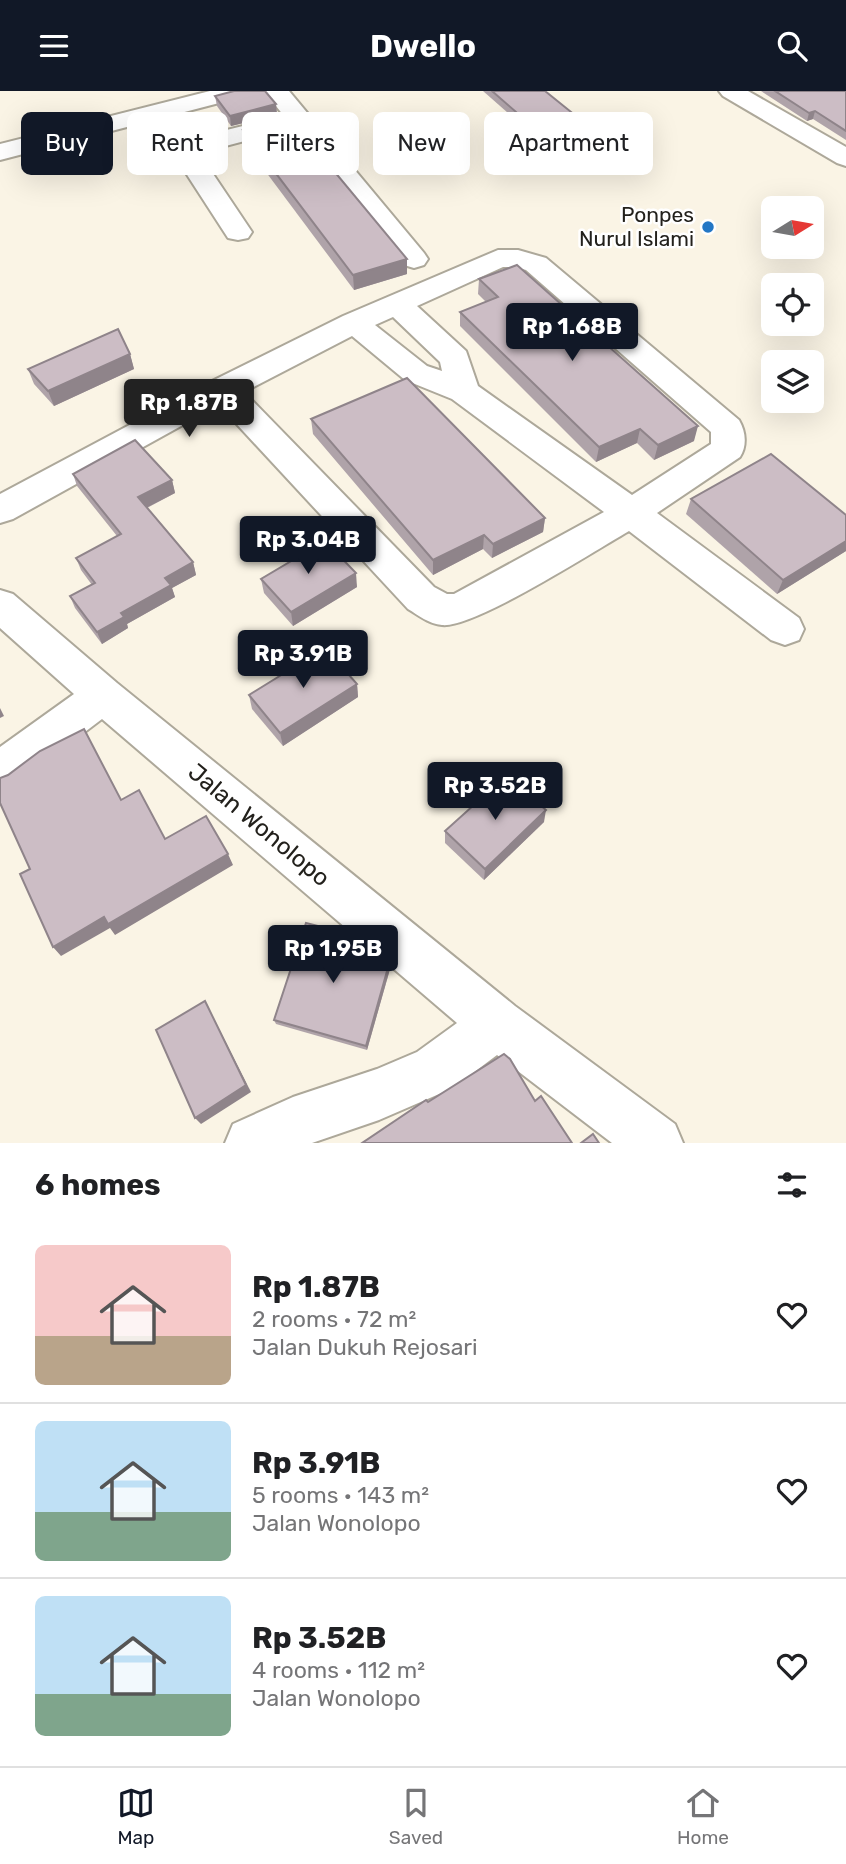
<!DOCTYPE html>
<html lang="en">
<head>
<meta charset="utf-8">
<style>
	:root { --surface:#fff; --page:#f6f6f6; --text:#202124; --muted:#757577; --line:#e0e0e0; --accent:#111827 }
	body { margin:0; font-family:Rubik,sans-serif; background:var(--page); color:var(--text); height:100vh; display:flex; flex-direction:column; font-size:26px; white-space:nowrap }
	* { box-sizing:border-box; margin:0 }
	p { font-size:23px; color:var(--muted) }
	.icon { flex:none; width:38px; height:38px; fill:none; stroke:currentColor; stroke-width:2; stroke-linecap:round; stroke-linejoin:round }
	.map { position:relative; height:1052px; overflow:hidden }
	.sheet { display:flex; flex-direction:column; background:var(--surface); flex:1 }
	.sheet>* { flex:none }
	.hud { position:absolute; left:21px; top:21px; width:805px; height:63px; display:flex; gap:14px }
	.needle { width:46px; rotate:79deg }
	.fabs { position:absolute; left:761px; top:105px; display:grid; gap:14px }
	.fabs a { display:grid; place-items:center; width:63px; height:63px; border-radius:10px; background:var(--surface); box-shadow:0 7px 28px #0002; font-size:35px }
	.price { position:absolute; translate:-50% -60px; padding:0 16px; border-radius:7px; background:var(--accent); color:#fff; font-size:23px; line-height:46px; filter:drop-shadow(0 2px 4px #0008) }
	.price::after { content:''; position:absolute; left:50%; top:42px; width:21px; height:16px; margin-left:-10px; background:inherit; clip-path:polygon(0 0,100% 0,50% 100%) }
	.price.selected { background:#222; color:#fff }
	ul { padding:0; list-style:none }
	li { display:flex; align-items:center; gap:21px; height:175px; padding:0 35px }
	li+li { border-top:2px solid var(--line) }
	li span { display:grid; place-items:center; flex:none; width:196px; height:140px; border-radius:10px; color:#555 }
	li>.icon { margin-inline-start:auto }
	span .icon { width:84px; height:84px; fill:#fffc; stroke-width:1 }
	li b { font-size:30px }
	h2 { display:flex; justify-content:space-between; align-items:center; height:84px; padding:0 35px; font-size:30px }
	.chip { padding:0 24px; border-radius:10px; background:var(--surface); box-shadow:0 7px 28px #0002; font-size:24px; line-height:63px }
	.chip.selected { background:var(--accent); color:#fff }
	header { display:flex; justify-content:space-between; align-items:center; height:91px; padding:0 35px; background:var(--accent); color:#fff; font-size:32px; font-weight:700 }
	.tab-bar { display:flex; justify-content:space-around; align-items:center; height:98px; border-top:2px solid var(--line); background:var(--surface); font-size:19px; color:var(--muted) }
	.tab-bar a { display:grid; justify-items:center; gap:4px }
	.tab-bar .selected { color:var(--accent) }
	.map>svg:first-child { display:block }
</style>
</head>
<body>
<header><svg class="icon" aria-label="menu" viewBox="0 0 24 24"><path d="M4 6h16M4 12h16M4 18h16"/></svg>Dwello<svg class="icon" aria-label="search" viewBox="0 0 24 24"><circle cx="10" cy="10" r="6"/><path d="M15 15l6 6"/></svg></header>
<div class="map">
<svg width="846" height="1052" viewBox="0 0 846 1052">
	<rect width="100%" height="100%" fill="#faf4e5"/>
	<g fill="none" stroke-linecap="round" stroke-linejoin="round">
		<!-- minor casing -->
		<g stroke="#ada89a" stroke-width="4">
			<g id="minor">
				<path d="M 210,0 L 250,0 L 246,5 L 0,69 L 0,53 Z"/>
				<path d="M 264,0 L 289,0 L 424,162 L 428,168 L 424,174 L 414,177 L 404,174 L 294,37 L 199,62 L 252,141 L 248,147 L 238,149 L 228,147 L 171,59 L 175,54 L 186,49 L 284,25 Z"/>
				<path d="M 719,0 L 748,0 L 846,56 L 846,75 L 837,72 L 723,5 Z"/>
				<path d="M 498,159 L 518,159 L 546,167 L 739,329 C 746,341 747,355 740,366 L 657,422 L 799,527 L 804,538 L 799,549 L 785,554 L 771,549 L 629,440 C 596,459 473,538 442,534 C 429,533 418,524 408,518 L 219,314 L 13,428 L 0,432 L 0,403 L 212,290 L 343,225 ZM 503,176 L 516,176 L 526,179 L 711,341 L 711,353 L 632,404 L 478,295 L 466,260 L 417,215 ZM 393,226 L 440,271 L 442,280 L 427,275 L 375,234 ZM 352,245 L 405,289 L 452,308 L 604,421 L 454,503 L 447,503 L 434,496 L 244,301 Z"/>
				<path d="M 0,499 L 13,503 L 117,592 L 515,915 L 675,1033 L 683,1052 L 612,1052 L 497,964 L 453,997 L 379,1029 L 312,1052 L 225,1052 L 233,1033 L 293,1006 L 377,978 L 417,961 L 457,932 L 102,628 L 15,694 L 0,700 L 0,656 L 74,603 L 0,537 Z"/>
			</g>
		</g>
		<!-- minor -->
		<use href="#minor" fill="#fff" fill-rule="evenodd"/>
	</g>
	<!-- wall -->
	<g fill="#afa3a9">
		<path d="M 483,0 L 545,0 L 581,29 L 580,37 L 539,49 Z"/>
		<path d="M 761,0 L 846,0 L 846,49 L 813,28 L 807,30 Z"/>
		<path d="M 215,5 L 276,13 L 277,24 L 231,35 L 217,15 Z"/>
		<path d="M 243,39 L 407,183 L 354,199 L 245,53 Z"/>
		<path d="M 479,188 L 694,350 L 654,369 L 637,352 L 596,371 L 460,235 L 460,221 L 486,211 L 478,203 Z"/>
		<path d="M 130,263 L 134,278 L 54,315 L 34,293 L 28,278 Z"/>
		<path d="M 311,328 L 545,427 L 543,441 L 492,467 L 483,458 L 433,484 L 313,343 Z"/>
		<path d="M 73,383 L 172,389 L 175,402 L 147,417 L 193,471 L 196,484 L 172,497 L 175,506 L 127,533 L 128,537 L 102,553 L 75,517 L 70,505 L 92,494 L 81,479 L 76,467 L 117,445 L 77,395 Z"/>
		<path d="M 691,408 L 846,424 L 846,460 L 777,503 L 686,423 Z"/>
		<path d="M 261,488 L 357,496 L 293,535 L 264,502 Z"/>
		<path d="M 357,593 L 358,606 L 283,655 L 252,618 L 249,604 Z"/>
		<path d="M 544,731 L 484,789 L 445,752 L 445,740 Z"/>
		<path d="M 390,878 L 367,959 L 276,933 L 274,929 Z"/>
	</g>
	<!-- shaded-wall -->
	<g fill="#8f848a">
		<path d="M 276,13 L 277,24 L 231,35 L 230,25 Z"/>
		<path d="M 815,20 L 813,28 L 807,30 L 809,22 Z"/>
		<path d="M 581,29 L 580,37 L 539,49 L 539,41 Z"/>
		<path d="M 407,168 L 407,183 L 354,199 L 353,184 Z"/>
		<path d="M 130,263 L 134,278 L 54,315 L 48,300 Z"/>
		<path d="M 698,335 L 694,350 L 654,369 L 658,354 Z"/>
		<path d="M 640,338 L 637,352 L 596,371 L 599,356 Z"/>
		<path d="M 172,389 L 175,402 L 142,419 L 138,406 Z"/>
		<path d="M 545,427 L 543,441 L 492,467 L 493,453 Z"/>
		<path d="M 484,444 L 483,458 L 433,484 L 433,469 Z"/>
		<path d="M 846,450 L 846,460 L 777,503 L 783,489 Z"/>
		<path d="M 193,471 L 196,484 L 172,497 L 175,506 L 127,533 L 128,537 L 102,553 L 97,541 L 165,487 Z"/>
		<path d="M 356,482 L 357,496 L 293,535 L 291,521 Z"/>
		<path d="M 357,593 L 358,606 L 283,655 L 280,642 Z"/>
		<path d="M 0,617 L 4,625 L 0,627 Z"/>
		<path d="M 546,719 L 544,731 L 484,789 L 485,778 Z"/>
		<path d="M 228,763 L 233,774 L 115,844 L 110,837 L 61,865 L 53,856 L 104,826 Z"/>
		<path d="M 389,873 L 390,878 L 367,959 L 366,955 Z"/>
		<path d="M 205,910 L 251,1001 L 201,1033 L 195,1027 Z"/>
	</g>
	<!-- building -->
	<g fill="#ccbdc5" stroke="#8f848a" stroke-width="2">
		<path d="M 234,0 L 265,0 L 276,13 L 230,25 L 215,5 Z"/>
		<path d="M 492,0 L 545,0 L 581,29 L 539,41 Z"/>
		<path d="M 775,0 L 846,0 L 846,40 L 815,20 L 809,22 Z"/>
		<path d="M 290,27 L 407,168 L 353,184 L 243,39 Z"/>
		<path d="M 517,174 L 698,335 L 658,354 L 640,338 L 599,356 L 460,221 L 498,206 L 479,188 Z"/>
		<path d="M 118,238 L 130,263 L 48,300 L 28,278 Z"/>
		<path d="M 407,287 L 545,427 L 493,453 L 484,444 L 433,469 L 311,328 Z"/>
		<path d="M 135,349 L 172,389 L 138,406 L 193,471 L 165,487 L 171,494 L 121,522 L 124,526 L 97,541 L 70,505 L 95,492 L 76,467 L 121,443 L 73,383 Z"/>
		<path d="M 771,363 L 846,424 L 846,450 L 783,489 L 691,408 Z"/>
		<path d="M 325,450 L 356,482 L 291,521 L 261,488 Z"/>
		<path d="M 325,557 L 357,593 L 280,642 L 249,604 Z"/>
		<path d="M 84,638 L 121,709 L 139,699 L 165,748 L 206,725 L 228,763 L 108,833 L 104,826 L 53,856 L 20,783 L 30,778 L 0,712 L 0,687 L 8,684 L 40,660 Z"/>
		<path d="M 506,685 L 546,719 L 485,778 L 445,740 Z"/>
		<path d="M 306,832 L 357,845 L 389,873 L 366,955 L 274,929 Z"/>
		<path d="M 205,910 L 246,994 L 195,1027 L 156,939 Z"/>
		<path d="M 504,963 L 510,968 L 535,1010 L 541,1005 L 572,1052 L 362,1052 L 426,1009 L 428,1011 Z"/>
		<path d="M 593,1043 L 599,1052 L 581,1052 Z"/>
	</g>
	<!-- markers -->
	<circle fill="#2377c5" stroke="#fff" stroke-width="2.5" cx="708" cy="136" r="7"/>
	<g text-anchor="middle" stroke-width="5" stroke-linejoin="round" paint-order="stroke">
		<!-- far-poi labels -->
		<g font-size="21" fill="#23211c" stroke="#fff" text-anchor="end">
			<text x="694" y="131">Ponpes<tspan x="694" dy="24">Nurul Islami</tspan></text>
		</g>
		<!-- street labels -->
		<g font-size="24" fill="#23211c" stroke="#fff">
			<text transform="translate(259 734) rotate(40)" y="8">Jalan Wonolopo</text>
		</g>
	</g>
</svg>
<div class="fabs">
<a><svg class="needle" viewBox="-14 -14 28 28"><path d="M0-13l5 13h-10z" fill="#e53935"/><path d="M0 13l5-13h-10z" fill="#757577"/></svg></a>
<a><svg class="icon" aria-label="locate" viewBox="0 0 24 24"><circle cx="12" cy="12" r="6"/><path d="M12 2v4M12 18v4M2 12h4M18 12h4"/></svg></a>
<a><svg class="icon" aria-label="layers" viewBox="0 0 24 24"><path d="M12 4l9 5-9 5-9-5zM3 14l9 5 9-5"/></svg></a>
</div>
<b class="price" style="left:572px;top:272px">Rp 1.68B</b>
<b class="price selected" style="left:189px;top:348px">Rp 1.87B</b>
<b class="price" style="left:308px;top:485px">Rp 3.04B</b>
<b class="price" style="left:303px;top:599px">Rp 3.91B</b>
<b class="price" style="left:495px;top:731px">Rp 3.52B</b>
<b class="price" style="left:333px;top:894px">Rp 1.95B</b>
<div class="hud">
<a class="chip selected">Buy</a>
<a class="chip">Rent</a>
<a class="chip">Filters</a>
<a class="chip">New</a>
<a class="chip">Apartment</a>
</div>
</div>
<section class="sheet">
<h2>6 homes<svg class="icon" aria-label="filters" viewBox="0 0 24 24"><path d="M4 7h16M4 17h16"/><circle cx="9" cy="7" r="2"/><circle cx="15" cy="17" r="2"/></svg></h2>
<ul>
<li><span style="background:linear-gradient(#f6c9c9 65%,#b9a48a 0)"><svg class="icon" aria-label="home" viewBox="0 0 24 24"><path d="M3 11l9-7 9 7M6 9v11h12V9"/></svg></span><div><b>Rp 1.87B</b><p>2 rooms · 72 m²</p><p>Jalan Dukuh Rejosari</p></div><svg class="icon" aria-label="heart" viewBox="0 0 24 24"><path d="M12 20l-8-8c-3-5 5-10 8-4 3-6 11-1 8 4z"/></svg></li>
<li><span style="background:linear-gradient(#bfe0f5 65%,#7fa58c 0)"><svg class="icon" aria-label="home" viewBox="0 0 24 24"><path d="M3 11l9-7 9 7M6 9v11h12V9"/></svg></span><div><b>Rp 3.91B</b><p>5 rooms · 143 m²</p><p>Jalan Wonolopo</p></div><svg class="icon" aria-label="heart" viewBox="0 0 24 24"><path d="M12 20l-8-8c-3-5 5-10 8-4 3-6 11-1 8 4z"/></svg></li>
<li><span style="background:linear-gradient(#bfe0f5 70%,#7fa58c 0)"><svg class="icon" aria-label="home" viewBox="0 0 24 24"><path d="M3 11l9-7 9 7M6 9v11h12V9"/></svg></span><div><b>Rp 3.52B</b><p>4 rooms · 112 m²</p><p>Jalan Wonolopo</p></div><svg class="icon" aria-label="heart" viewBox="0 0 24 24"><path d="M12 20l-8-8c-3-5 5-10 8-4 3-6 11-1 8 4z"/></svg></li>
</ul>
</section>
<nav class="tab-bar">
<a class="selected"><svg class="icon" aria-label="map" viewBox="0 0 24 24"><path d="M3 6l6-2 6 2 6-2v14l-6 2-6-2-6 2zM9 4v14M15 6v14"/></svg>Map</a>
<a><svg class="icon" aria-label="saved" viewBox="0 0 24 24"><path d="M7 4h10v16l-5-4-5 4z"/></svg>Saved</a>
<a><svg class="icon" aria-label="home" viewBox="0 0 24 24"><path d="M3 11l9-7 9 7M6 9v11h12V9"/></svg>Home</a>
</nav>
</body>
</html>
